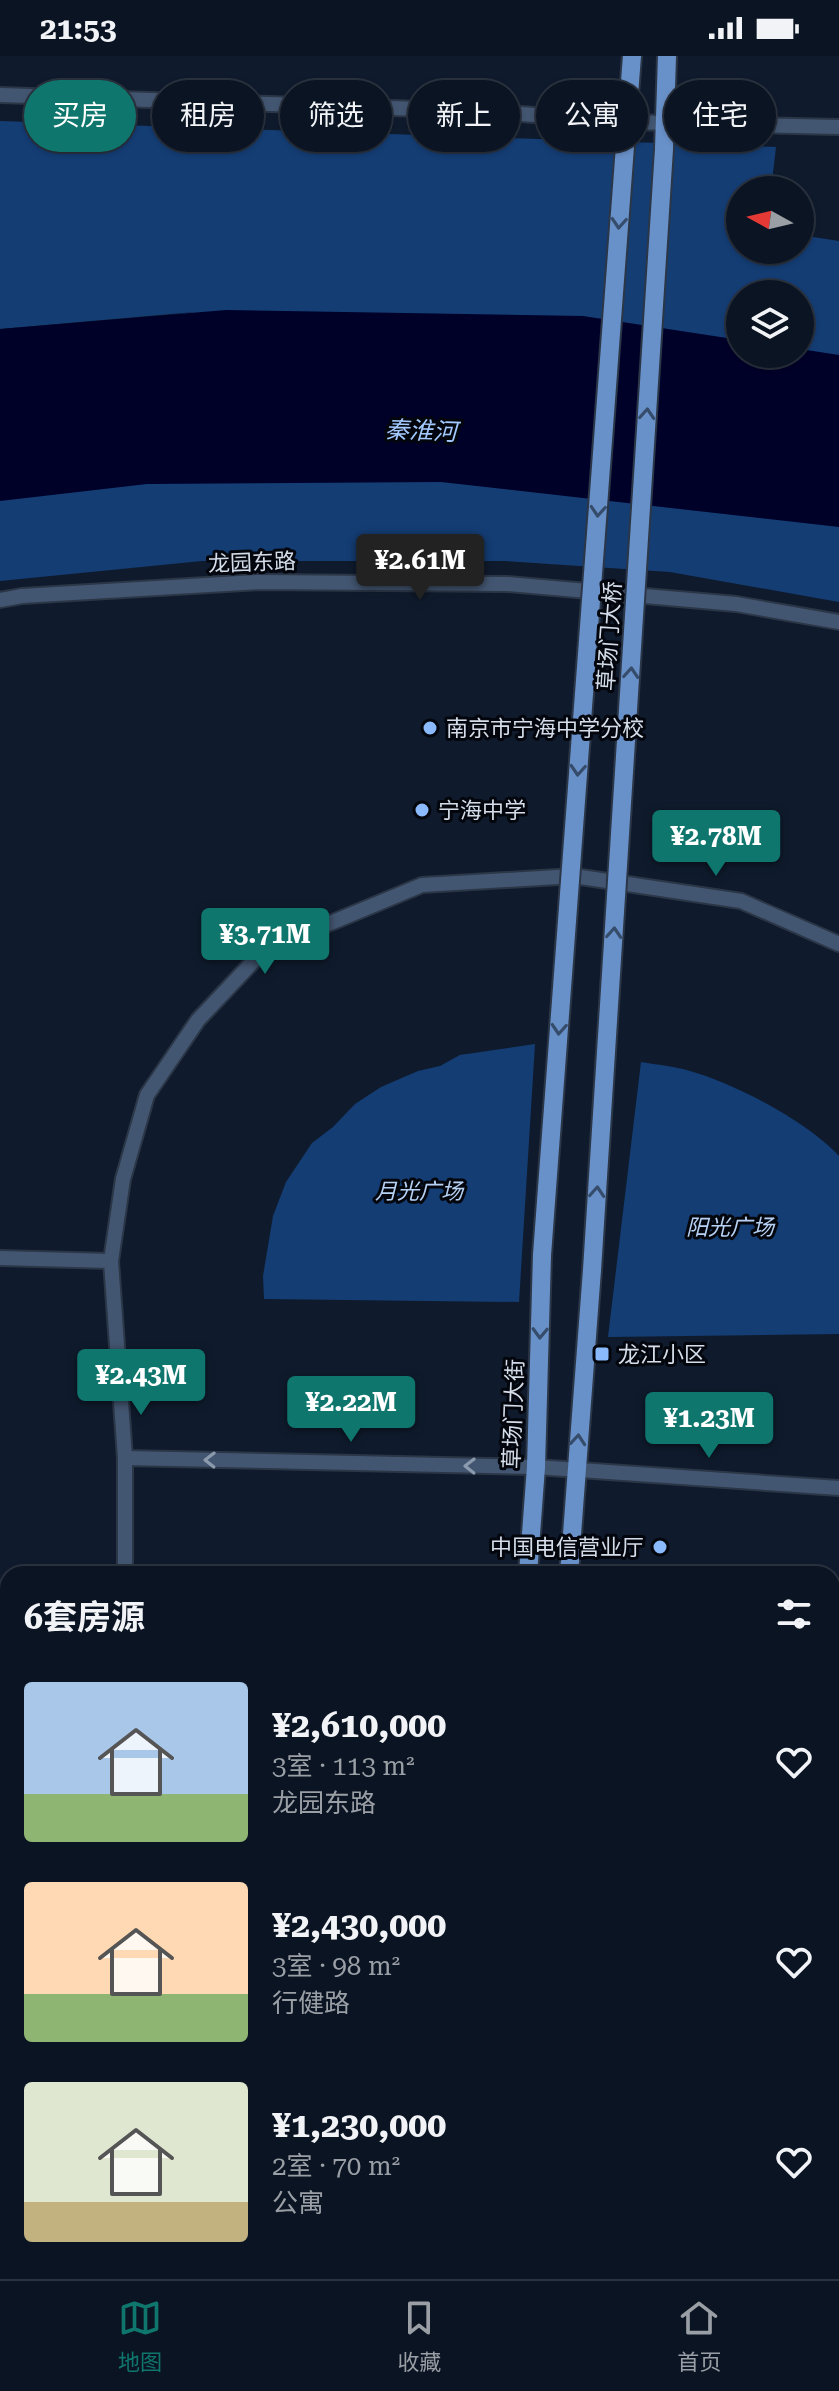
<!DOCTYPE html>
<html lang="zh">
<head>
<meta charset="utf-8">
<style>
	:root { --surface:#0b1422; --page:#141d2a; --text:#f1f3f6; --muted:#9a9ea5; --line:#2b3340; --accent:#0f766e }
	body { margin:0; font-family:"Roboto Serif","Noto Sans SC",serif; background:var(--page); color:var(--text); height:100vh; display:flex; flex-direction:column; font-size:30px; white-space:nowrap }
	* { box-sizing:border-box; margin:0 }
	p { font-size:26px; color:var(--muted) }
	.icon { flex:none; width:44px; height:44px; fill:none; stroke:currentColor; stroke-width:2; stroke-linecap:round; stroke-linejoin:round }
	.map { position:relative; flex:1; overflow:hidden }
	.panel { position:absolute; left:0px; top:1510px; width:840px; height:714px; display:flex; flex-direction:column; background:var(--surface); border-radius:24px 24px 0 0; box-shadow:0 2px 6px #0004,0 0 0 2px var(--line) }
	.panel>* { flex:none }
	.guide { position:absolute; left:24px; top:24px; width:792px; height:72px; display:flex; gap:16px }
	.needle { width:52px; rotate:278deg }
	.fabs { position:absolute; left:726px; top:120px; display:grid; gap:16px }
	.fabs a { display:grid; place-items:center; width:88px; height:88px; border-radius:50%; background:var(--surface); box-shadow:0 2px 6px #0004,0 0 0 2px var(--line); font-size:40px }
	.price { position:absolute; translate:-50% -68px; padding:0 18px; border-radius:8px; background:var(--accent); color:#fff; font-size:26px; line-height:52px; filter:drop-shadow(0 2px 4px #0008) }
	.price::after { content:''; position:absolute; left:50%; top:48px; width:24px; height:18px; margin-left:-12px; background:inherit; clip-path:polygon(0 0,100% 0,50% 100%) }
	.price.selected { background:#222; color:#fff }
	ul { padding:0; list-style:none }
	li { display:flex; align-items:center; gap:24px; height:200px; padding:0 24px }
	li span { display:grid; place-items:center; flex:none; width:224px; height:160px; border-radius:8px; color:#555 }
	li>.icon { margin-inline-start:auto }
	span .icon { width:96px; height:96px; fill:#fffc; stroke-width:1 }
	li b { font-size:34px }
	h2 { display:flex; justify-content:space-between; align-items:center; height:96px; padding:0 24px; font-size:34px }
	.tag { padding:0 28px; border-radius:36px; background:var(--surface); box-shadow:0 2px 6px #0004,0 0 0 2px var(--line); font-size:28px; line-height:72px }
	.tag.selected { background:var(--accent); color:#fff }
	.status { display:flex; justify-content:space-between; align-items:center; height:56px; padding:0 40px; background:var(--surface); direction:ltr }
	.status svg { height:22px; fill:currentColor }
	.menu { display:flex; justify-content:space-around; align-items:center; height:112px; border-top:2px solid var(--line); background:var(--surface); font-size:22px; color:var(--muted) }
	.menu a { display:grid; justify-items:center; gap:4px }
	.menu .selected { color:var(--accent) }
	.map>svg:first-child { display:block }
</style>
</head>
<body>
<div class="status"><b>21:53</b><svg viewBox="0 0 49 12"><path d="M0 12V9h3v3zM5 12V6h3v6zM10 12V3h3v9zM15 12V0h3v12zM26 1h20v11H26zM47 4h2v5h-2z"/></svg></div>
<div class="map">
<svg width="839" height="2223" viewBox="0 0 839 2223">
	<rect width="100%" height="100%" fill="#0f1b2d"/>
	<!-- built -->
	<path fill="#13233a" d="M 832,1935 L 839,1936 L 839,2207 L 832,2206 Z"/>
	<!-- green -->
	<g fill="#143d74" fill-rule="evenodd">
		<path d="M 0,65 L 776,91 L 771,134 L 740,134 L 740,194 L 800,194 L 800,179 L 839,185 L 839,546 L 670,516 L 505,505 L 202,505 L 0,525 L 0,281 L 194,256 L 0,273 ZM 740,238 L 800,238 L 800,298 L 740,298 Z"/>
		<path d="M 535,988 L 519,1246 L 264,1243 L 263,1220 L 273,1160 L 286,1126 L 312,1087 L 333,1071 L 355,1048 L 381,1031 L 418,1015 L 440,1010 L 460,999 Z"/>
		<path d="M 641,1006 C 657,1009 674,1010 690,1015 C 734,1027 808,1066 839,1100 L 839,1278 L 608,1281 Z"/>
	</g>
	<!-- water -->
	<path fill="#000129" d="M 226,254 L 583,260 L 740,284 L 740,298 L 800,298 L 800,293 L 839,299 L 839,471 L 441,426 L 147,428 L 0,445 L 0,273 Z"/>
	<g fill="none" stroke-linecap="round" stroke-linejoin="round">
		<!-- river -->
		<g stroke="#000129" stroke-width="24">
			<path d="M 0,1778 L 8,1778"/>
			<path d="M 832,1807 L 839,1808"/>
		</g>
		<!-- trunk-tunnel -->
		<path stroke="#2d3849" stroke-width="18" stroke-dasharray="18 9" stroke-linecap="butt" d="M 430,2216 L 470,2223"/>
		<!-- tertiary casing -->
		<g stroke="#2b3647" stroke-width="18">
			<g id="tertiary">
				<path d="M 0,39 L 482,55 L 627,66 L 839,71"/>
				<path d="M 0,544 L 22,540 L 258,526 L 507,528 L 736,548 L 839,566"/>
				<path d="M 0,1202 L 111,1205"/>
				<path d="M 125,1402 L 536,1411 L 839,1432"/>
				<path d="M 125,1518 L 125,1402 L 111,1205 L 123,1123 L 147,1039 L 198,964 L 263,895 L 422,829 L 574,820 L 741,845 L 839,888"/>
			</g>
		</g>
		<!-- secondary casing -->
		<g stroke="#2b3647" stroke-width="20">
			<g id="secondary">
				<path d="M 0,1718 L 8,1718"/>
				<path d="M 832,1768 L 839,1768"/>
				<path d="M 0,2130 L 8,2130"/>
				<path d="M 437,2216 L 439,2223"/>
				<path d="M 652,2216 L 712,2223"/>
				<path d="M 566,2223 L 576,2216"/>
			</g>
		</g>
		<!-- primary casing -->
		<g stroke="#2b3647" stroke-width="22">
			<g id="primary">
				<path d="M 625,90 L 632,0"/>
				<path d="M 664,93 L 667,0"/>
				<path d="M 528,1518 L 536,1411 L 542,1199"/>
				<path d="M 569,1518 L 592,1214"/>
				<path d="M 478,2223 L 479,2216"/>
				<path d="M 509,2223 L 510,2216"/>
			</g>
		</g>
		<!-- trunk casing -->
		<g stroke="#2b3647" stroke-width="22">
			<g id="trunk">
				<path d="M 0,2161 L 8,2162"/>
				<path d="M 0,2190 L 8,2191"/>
				<path d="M 0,2206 L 8,2206"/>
				<path d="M 233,2216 L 287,2223"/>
				<path d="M 0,2220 L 21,2223"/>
			</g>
		</g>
		<!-- tertiary -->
		<use href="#tertiary" stroke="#435671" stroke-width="14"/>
		<!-- secondary -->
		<use href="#secondary" stroke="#5877a2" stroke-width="16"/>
		<!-- primary -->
		<use href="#primary" stroke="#6991c9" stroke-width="18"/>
		<!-- trunk -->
		<use href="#trunk" stroke="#709cda" stroke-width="18"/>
		<!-- primary-bridge casing -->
		<g stroke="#2b3647" stroke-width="22" stroke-linecap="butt">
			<g id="primary-bridge">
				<path d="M 542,1199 L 625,90"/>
				<path d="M 592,1214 L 664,93"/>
			</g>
		</g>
		<!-- primary-bridge -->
		<use href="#primary-bridge" stroke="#6991c9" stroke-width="18"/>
	</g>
	<!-- one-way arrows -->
	<defs><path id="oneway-chevron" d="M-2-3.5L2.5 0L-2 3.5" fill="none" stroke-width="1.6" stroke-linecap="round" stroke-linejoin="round" transform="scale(2)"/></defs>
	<g stroke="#364c6b">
		<use href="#oneway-chevron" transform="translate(619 167) rotate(94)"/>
		<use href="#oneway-chevron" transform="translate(647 358) rotate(-86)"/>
		<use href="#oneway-chevron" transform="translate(598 455) rotate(94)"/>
		<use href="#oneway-chevron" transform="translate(631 617) rotate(-86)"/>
		<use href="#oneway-chevron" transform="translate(578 714) rotate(94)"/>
		<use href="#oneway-chevron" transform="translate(614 877) rotate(-86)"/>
		<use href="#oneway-chevron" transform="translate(559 973) rotate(94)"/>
		<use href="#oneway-chevron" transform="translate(597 1136) rotate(-86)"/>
		<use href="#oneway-chevron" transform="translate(540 1277) rotate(92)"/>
		<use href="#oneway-chevron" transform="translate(578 1384) rotate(-85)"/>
	</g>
	<g stroke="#8c9aad">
		<use href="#oneway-chevron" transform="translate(210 1404) rotate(-179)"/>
		<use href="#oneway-chevron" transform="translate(470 1410) rotate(-179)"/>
	</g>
	<!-- markers -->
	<g fill="#8abafc" stroke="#03060d" stroke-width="3">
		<circle cx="430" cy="672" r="8"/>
		<circle cx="422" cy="754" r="8"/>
		<rect x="594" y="1290" width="16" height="16" rx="4"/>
		<circle cx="660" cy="1491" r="8"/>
	</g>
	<g text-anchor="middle" stroke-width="6" stroke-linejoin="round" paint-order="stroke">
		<!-- street labels -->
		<g font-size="22" fill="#d4dde9" stroke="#03060d">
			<text transform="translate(252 506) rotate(-2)" y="8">龙园东路</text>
			<text transform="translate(609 580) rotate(-86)" y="8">草场门大桥</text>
			<text transform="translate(513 1358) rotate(-88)" y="8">草场门大街</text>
		</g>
		<!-- poi labels -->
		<g font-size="22" fill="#d4dde9" stroke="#03060d" text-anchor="start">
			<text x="446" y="680">南京市宁海中学分校</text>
			<text x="438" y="762">宁海中学</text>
			<text x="618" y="1306">龙江小区</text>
			<text x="644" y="1499" text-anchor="end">中国电信营业厅</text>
		</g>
		<!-- park labels -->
		<g font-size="22" font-style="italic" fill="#b7d1f4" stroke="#03060d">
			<text x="419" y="1143">月光广场</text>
			<text x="730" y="1179">阳光广场</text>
		</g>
		<!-- water labels -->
		<g font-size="24" font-style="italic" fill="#a3c9fe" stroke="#03060d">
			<text transform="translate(421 375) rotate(2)" y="8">秦淮河</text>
		</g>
	</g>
</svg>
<div class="fabs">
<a><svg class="needle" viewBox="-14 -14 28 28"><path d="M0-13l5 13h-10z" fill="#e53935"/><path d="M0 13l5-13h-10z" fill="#9a9ea5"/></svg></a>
<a><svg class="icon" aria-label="layers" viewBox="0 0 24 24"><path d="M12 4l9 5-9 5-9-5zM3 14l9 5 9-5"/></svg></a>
</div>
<b class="price selected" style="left:420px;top:546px">¥2.61M</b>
<b class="price" style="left:716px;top:822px">¥2.78M</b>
<b class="price" style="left:265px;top:920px">¥3.71M</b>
<b class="price" style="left:141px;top:1361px">¥2.43M</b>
<b class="price" style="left:351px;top:1388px">¥2.22M</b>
<b class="price" style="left:709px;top:1404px">¥1.23M</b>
<div class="guide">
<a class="tag selected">买房</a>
<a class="tag">租房</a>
<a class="tag">筛选</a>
<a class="tag">新上</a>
<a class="tag">公寓</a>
<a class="tag">住宅</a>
</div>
<section class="panel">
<h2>6套房源<svg class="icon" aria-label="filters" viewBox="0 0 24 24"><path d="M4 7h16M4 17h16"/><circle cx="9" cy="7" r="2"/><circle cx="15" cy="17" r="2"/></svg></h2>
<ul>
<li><span style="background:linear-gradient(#a9c7e8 70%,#8fb573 0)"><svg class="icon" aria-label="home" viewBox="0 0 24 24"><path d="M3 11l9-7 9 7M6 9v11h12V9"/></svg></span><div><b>¥2,610,000</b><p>3室 · 113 m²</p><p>龙园东路</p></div><svg class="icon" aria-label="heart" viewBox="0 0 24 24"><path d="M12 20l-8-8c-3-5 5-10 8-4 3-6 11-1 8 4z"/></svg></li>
<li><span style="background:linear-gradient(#ffd9b3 70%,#8fb573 0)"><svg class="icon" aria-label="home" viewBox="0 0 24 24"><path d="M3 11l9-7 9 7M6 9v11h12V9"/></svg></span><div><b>¥2,430,000</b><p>3室 · 98 m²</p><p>行健路</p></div><svg class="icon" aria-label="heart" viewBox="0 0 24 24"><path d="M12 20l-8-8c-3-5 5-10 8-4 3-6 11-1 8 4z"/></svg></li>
<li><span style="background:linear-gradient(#dfe7d0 75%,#c2b280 0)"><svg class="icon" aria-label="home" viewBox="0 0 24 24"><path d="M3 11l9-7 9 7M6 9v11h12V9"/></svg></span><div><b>¥1,230,000</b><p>2室 · 70 m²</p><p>公寓</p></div><svg class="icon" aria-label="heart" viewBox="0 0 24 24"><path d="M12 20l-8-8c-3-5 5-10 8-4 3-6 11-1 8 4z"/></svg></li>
</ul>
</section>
</div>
<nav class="menu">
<a class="selected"><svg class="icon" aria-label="map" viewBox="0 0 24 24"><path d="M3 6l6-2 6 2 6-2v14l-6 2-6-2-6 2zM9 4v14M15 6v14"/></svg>地图</a>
<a><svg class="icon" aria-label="saved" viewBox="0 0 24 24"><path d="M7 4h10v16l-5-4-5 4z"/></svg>收藏</a>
<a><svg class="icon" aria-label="home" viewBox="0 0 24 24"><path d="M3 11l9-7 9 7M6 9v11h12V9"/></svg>首页</a>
</nav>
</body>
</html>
